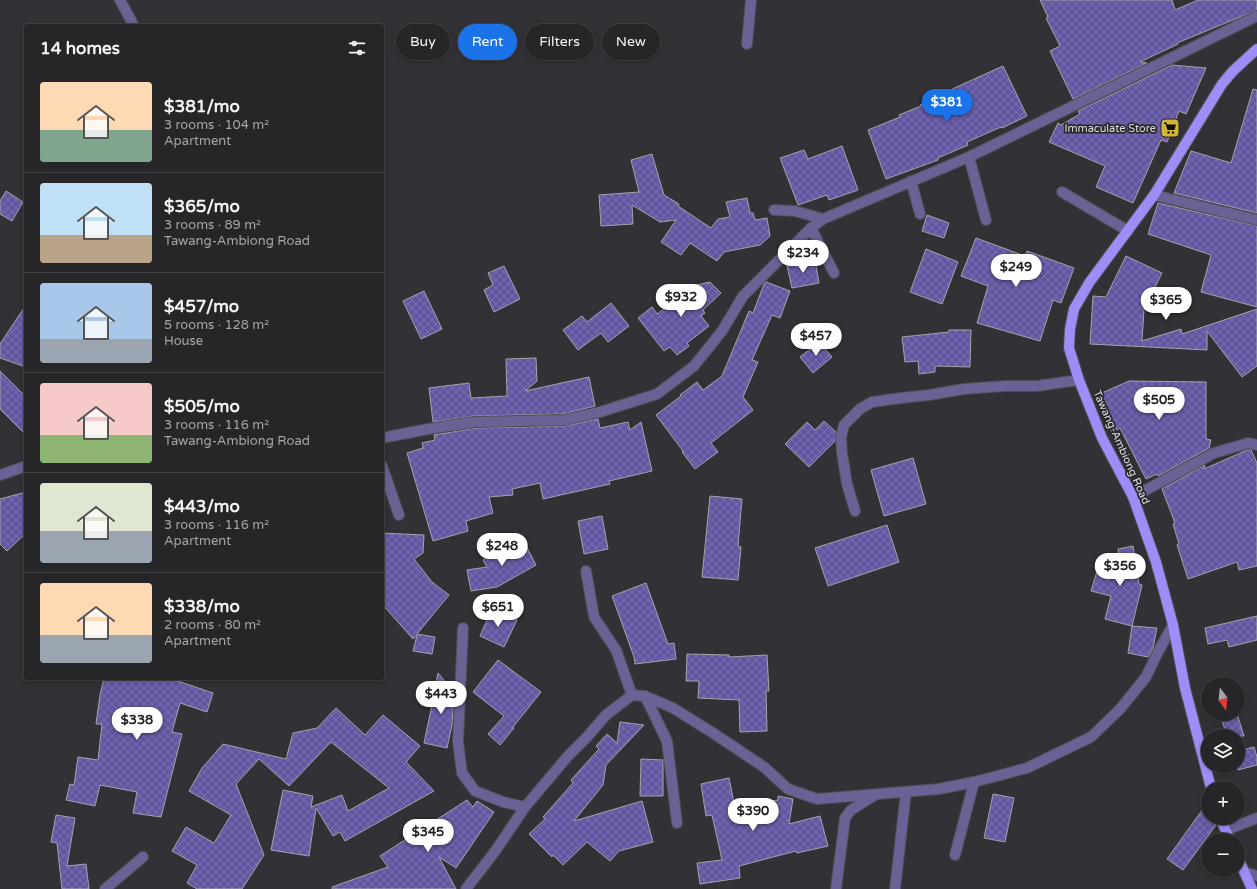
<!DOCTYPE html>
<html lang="en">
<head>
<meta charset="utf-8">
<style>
	:root { --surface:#262628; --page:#323234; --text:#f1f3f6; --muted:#a4a5a8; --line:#424345; --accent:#1a73e8 }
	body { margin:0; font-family:"Varela Round",sans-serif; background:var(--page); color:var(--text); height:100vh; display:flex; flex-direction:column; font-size:15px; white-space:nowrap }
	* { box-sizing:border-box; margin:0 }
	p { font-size:13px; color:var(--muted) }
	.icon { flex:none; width:22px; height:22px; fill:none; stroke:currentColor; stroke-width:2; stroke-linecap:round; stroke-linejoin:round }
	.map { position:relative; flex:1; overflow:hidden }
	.panel { position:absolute; left:24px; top:24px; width:360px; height:656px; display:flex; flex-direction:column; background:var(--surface); border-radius:4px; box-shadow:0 2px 6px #0003,0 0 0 1px var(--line) }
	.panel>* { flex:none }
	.hud { position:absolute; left:396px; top:24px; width:380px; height:36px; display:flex; gap:8px }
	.needle { width:26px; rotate:165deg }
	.fabs { position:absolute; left:1201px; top:677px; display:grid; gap:8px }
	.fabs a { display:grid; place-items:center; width:44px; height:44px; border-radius:50%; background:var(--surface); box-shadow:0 2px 6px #0003,0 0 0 1px var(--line); font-size:20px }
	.price { position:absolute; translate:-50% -34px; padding:0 9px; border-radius:14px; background:#fff; color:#222; font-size:13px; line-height:26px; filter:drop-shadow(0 1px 2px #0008) }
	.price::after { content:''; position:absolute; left:50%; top:24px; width:12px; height:9px; margin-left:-6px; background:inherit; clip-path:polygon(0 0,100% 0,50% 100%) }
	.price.on { background:var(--accent); color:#fff }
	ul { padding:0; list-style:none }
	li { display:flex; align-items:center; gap:12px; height:100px; padding:0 16px }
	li+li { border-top:1px solid var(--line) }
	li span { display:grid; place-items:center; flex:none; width:112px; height:80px; border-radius:4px; color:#555 }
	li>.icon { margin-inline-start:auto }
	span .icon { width:48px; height:48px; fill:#fffc; stroke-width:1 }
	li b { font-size:17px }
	h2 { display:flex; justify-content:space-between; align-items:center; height:48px; padding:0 16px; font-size:17px }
	.chip { padding:0 14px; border-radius:18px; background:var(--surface); box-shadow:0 2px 6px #0003,0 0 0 1px var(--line); font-size:14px; line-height:36px }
	.chip.on { background:var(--accent); color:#fff }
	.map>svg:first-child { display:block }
</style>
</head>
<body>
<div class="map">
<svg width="1257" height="889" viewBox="0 0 1257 889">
	<defs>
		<pattern id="building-cross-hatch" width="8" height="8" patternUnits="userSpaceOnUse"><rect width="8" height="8" fill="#6357a2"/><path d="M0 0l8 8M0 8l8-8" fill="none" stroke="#796faf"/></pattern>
	</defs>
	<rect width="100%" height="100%" fill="#323236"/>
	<!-- building -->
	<g fill="url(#building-cross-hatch)" stroke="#a4a4a9">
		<path d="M 1040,0 L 1172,0 L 1175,10 L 1198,0 L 1257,0 L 1257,10 L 1177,43 L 1178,44 L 1140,62 L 1147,63 L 1073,99 L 1050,51 L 1060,46 L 1046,18 L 1048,17 Z"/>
		<path d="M 1172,65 L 1206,68 L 1186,114 L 1179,111 L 1167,142 L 1161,140 L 1133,203 L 1096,187 L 1105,166 L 1049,142 L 1058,123 L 1061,125 L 1080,114 L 1078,111 Z"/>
		<path d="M 1003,66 L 1027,116 L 1002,128 L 1001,127 L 967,142 L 968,145 L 938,158 L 938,160 L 886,179 L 868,130 L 900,117 L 899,115 L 921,106 L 920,105 L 951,92 L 950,90 Z"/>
		<path d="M 1253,89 L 1257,90 L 1257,213 L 1174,193 L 1191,151 L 1231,163 Z"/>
		<path d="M 842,146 L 858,190 L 829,200 L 827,195 L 798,205 L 780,158 L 804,150 L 808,159 Z"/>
		<path d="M 652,154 L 664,195 L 679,204 L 678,206 L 711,228 L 718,219 L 730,217 L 726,202 L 747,198 L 750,213 L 753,213 L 755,220 L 767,218 L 770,236 L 760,245 L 724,252 L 717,261 L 690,243 L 681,255 L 661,242 L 676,220 L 660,222 L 632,205 L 633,224 L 601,226 L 599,195 L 639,192 L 631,160 Z"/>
		<path d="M 6,191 L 23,202 L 12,221 L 0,214 L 0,201 Z"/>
		<path d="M 1158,203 L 1257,226 L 1257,307 L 1201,292 L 1211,255 L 1148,234 Z"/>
		<path d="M 927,215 L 949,223 L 944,238 L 922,231 Z"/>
		<path d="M 976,238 L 1025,256 L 1027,251 L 1074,268 L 1061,303 L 1053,300 L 1040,341 L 977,323 L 988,286 L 961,276 Z"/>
		<path d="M 926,249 L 958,262 L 942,304 L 910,292 Z"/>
		<path d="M 1126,256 L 1162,273 L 1144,309 L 1142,341 L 1181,329 L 1182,334 L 1257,309 L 1257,366 L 1242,377 L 1207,331 L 1207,350 L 1090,344 L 1093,296 L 1106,297 Z"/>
		<path d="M 815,260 L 819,283 L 792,288 L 787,266 Z"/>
		<path d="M 504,266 L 520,299 L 494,312 L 484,290 L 493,285 L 488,273 Z"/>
		<path d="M 710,282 L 721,293 L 703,310 L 705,313 L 701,316 L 709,326 L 687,343 L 689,346 L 677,355 L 670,347 L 664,351 L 638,318 L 652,307 L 657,314 L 697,285 Z"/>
		<path d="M 766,282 L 790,291 L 780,318 L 772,315 L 752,360 L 758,362 L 743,397 L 753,410 L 711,443 L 718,452 L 695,469 L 682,452 L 683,451 L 656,415 L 681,396 L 680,395 L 697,382 L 703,390 L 722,376 L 749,311 L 753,313 L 764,284 Z"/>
		<path d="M 424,291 L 442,329 L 421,339 L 403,301 Z"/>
		<path d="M 611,303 L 629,326 L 608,342 L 601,333 L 578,350 L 563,330 L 582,316 L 587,322 Z"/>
		<path d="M 26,305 L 26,367 L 0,358 L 0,344 Z"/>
		<path d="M 949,330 L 971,330 L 970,367 L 935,366 L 935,372 L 919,374 L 918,361 L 905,362 L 902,337 L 949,332 Z"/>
		<path d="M 819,342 L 832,357 L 813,373 L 800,357 Z"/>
		<path d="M 536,358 L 537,381 L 525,391 L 589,377 L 595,406 L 563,414 L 475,416 L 433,422 L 429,388 L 469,383 L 471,398 L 507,396 L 506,359 Z"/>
		<path d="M 0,371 L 26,397 L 26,435 L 0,409 Z"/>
		<path d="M 1129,381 L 1206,382 L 1206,439 L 1211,440 L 1209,448 L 1158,476 L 1157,474 L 1146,479 L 1120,428 L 1112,432 L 1095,396 Z"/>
		<path d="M 598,419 L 600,428 L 628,422 L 630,430 L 641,422 L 652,471 L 609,481 L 610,484 L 543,499 L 540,483 L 512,489 L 513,495 L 489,497 L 493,513 L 466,521 L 468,531 L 433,541 L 407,453 L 423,448 L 422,443 L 435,440 L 434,435 L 476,428 L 564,426 Z"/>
		<path d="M 824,421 L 836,432 L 835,441 L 809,467 L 785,444 L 807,422 L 815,430 Z"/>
		<path d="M 1247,450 L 1251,450 L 1257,463 L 1257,566 L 1239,570 L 1237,562 L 1188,579 L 1177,545 L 1179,544 L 1173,524 L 1175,523 L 1162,489 L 1205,465 L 1204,469 Z"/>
		<path d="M 913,458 L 926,504 L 884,516 L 871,470 Z"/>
		<path d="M 26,492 L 26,533 L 7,551 L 0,544 L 0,499 Z"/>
		<path d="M 710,496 L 742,499 L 738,546 L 741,547 L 738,580 L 702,577 Z"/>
		<path d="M 602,516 L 608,549 L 584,554 L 578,521 Z"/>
		<path d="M 887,525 L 899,562 L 828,586 L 815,548 Z"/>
		<path d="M 382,533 L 424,535 L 423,553 L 414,559 L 432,582 L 449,595 L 417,634 L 435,637 L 432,654 L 413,651 L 417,635 L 413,639 L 382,604 Z"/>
		<path d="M 522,538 L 536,565 L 497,587 L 471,591 L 467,570 L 487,567 L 483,560 Z"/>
		<path d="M 1133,546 L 1139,584 L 1142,585 L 1132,626 L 1105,619 L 1111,596 L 1091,591 L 1100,561 L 1120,566 L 1118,549 Z"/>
		<path d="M 646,583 L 668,644 L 674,643 L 676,659 L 635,664 L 634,657 L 612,596 Z"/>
		<path d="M 492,609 L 517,620 L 504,647 L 480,636 Z"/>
		<path d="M 1257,616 L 1257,640 L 1229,647 L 1227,640 L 1208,644 L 1205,628 Z"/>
		<path d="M 1132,626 L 1157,628 L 1153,648 L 1148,657 L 1128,653 Z"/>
		<path d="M 687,654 L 729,655 L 729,657 L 767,655 L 769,691 L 766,691 L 767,731 L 740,732 L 739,700 L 698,698 L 699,681 L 686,681 Z"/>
		<path d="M 498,660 L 541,692 L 513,727 L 514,728 L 500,745 L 488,734 L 504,716 L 473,692 Z"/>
		<path d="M 438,673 L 454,692 L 452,725 L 447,748 L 424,743 L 432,705 L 431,705 Z"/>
		<path d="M 104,678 L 169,678 L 213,693 L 207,712 L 180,703 L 172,732 L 182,734 L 161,817 L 133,813 L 137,792 L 100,785 L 95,806 L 66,800 L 70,784 L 74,785 L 78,757 L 98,760 L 102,724 L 96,724 L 100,695 Z"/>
		<path d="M 336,708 L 365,735 L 383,715 L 420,746 L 406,762 L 434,791 L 345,841 L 340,832 L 333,836 L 316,808 L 309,856 L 271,850 L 283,790 L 313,796 L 311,807 L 342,795 L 348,811 L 389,788 L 331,742 L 289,786 L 259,759 L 236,784 L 264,855 L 242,889 L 197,889 L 187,883 L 197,865 L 172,851 L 186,827 L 214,843 L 231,815 L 189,791 L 202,768 L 223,744 L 286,759 L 293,733 L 317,728 Z"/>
		<path d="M 1220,714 L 1237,714 L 1244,736 L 1227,736 Z"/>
		<path d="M 620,722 L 644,725 L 606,765 L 603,785 L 574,821 L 642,801 L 653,842 L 619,851 L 610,861 L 587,842 L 563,865 L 553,855 L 552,857 L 529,834 L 545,819 L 543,817 L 573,783 L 571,780 L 599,749 L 596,746 L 607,734 L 617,743 Z"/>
		<path d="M 1254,747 L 1257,757 L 1257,765 L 1238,770 L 1238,751 Z"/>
		<path d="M 641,759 L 663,760 L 663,796 L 640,796 Z"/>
		<path d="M 729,778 L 735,808 L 778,800 L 778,796 L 793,799 L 789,824 L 820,816 L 828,846 L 797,853 L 796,851 L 739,866 L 740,878 L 700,884 L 697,863 L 722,860 L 712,815 L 706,816 L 701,784 Z"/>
		<path d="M 993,794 L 1014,798 L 1005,842 L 984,838 Z"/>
		<path d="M 467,800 L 473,807 L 477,801 L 494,812 L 456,868 L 439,857 L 456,889 L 332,889 L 332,887 L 388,867 L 380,856 Z"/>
		<path d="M 1203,809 L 1208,813 L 1208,818 L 1214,818 L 1216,825 L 1183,870 L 1167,859 Z"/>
		<path d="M 56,815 L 75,818 L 67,866 L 86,864 L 89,889 L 62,889 L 57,843 L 51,842 Z"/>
	</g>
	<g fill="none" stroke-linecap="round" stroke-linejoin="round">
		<!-- minor casing -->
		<g stroke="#4e4e51" stroke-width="12">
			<g id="minor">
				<path d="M 120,0 L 134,26"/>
				<path d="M 747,44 L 751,0"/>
				<path d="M 969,157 L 986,220"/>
				<path d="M 911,181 L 920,214"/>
				<path d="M 1062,192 L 1128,231"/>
				<path d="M 1154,195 L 1257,220"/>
				<path d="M 774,210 L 795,211 L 823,219"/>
				<path d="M 811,228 L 834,273"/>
				<path d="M 382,438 L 428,429 L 475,422 L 564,420 L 600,412 L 657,394 L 694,366 L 722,331 L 743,296 L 811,228 L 823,219 L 969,157 L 1257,16"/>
				<path d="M 382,466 L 399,515"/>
				<path d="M 0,475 L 26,466"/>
				<path d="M 1133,497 L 1214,453 L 1248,443 L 1257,445"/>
				<path d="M 855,511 L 847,484 L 842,453 L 841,437 L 844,425 L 860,409 L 872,402 L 901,398 L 929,395 L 964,389 L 1005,386 L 1037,386 L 1079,380"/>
				<path d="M 586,571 L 594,617 L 616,650 L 632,695"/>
				<path d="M 463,628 L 458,742 L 462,773 L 475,791 L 503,802 L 525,807"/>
				<path d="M 645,696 L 667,741 L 677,823"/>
				<path d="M 1226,830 L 1257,818"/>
				<path d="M 955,855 L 974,782"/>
				<path d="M 1244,872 L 1257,876"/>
				<path d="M 105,889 L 143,857"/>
				<path d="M 466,889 L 496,850 L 525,807 L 568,756 L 587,737 L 606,715 L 632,695 L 645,696 L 673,708 L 713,733 L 764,767 L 788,789 L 817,799 L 939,789 L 974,782 L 1027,768 L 1091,737 L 1120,709 L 1146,677 L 1158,652 L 1173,625"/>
				<path d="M 836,889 L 845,818 L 851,810 L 875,795"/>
				<path d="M 895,889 L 906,792"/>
			</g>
		</g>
		<!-- major casing -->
		<g stroke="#4e4e51" stroke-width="12">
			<g id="major">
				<path d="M 1211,788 L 1185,688 L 1173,625 L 1156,562 L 1133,497 L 1102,438 L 1079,380 L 1069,348 L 1070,329 L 1074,309 L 1089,283 L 1154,195 L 1222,84 L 1233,71 L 1257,49"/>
				<path d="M 1220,818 L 1230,840"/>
				<path d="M 1238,858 L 1252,889"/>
			</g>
		</g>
		<!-- minor -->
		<use href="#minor" stroke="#686295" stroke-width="10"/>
		<!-- major -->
		<use href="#major" stroke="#9c8ef6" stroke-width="10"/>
	</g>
	<!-- icons -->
	<defs>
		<g id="supermarket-square" transform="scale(1)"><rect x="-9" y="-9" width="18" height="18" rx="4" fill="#d5b534" stroke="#29282c"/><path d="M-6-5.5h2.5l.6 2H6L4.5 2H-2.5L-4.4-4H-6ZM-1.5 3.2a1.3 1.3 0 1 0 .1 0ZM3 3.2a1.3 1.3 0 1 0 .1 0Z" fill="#111"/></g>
	</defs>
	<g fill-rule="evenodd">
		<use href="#supermarket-square" x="1170" y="128"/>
	</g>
	<g text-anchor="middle" stroke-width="3.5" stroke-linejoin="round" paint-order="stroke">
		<!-- poi labels -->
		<g font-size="11" fill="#dedee1" stroke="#29282c" text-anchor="end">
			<text x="1156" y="132">Immaculate Store</text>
		</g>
		<!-- street labels -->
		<g font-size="11" fill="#dedee1" stroke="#29282c">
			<text transform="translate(1122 447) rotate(66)" y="4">Tawang-Ambiong Road</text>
		</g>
	</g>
</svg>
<div class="fabs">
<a><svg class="needle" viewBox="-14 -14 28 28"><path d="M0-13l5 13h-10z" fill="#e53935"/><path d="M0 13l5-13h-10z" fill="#a4a5a8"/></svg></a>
<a><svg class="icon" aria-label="layers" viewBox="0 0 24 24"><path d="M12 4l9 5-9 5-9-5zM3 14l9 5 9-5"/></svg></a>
<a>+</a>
<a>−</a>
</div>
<b class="price on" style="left:947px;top:123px">$381</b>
<b class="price" style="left:803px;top:274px">$234</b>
<b class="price" style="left:1016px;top:288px">$249</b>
<b class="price" style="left:681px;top:318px">$932</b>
<b class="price" style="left:1166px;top:321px">$365</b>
<b class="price" style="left:816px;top:357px">$457</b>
<b class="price" style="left:1159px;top:421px">$505</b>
<b class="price" style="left:502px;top:567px">$248</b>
<b class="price" style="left:1120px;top:587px">$356</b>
<b class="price" style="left:498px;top:628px">$651</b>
<b class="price" style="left:441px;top:715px">$443</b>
<b class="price" style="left:137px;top:741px">$338</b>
<b class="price" style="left:753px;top:832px">$390</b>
<b class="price" style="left:428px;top:853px">$345</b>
<div class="hud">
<a class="chip">Buy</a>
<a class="chip on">Rent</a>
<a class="chip">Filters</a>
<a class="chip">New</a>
</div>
<section class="panel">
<h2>14 homes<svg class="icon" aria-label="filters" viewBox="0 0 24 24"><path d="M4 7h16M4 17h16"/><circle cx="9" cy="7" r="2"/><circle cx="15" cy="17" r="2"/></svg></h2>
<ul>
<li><span style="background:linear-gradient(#ffd9b3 60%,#7fa58c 0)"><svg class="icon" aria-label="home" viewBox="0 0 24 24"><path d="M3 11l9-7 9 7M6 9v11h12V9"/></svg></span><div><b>$381/mo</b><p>3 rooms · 104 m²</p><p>Apartment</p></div></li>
<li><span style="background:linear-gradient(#bfe0f5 65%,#b9a48a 0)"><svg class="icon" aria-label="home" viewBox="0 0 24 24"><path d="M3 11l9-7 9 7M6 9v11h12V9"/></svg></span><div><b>$365/mo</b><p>3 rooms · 89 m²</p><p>Tawang-Ambiong Road</p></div></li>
<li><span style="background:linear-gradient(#a9c7e8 70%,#9aa5b1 0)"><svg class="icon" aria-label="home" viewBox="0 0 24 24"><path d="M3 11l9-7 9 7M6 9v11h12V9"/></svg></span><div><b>$457/mo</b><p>5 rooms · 128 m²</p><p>House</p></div></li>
<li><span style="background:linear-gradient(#f6c9c9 65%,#8fb573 0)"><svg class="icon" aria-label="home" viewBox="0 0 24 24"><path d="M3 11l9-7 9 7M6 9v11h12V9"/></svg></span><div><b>$505/mo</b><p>3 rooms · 116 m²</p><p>Tawang-Ambiong Road</p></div></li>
<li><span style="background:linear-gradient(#dfe7d0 60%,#9aa5b1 0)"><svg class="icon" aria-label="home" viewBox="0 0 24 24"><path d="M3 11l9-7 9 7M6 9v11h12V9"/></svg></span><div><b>$443/mo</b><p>3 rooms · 116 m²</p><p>Apartment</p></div></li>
<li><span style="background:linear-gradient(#ffd9b3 65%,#9aa5b1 0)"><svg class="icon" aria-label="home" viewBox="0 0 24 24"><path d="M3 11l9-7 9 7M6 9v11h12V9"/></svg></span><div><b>$338/mo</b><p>2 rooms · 80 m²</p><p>Apartment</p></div></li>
</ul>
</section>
</div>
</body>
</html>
